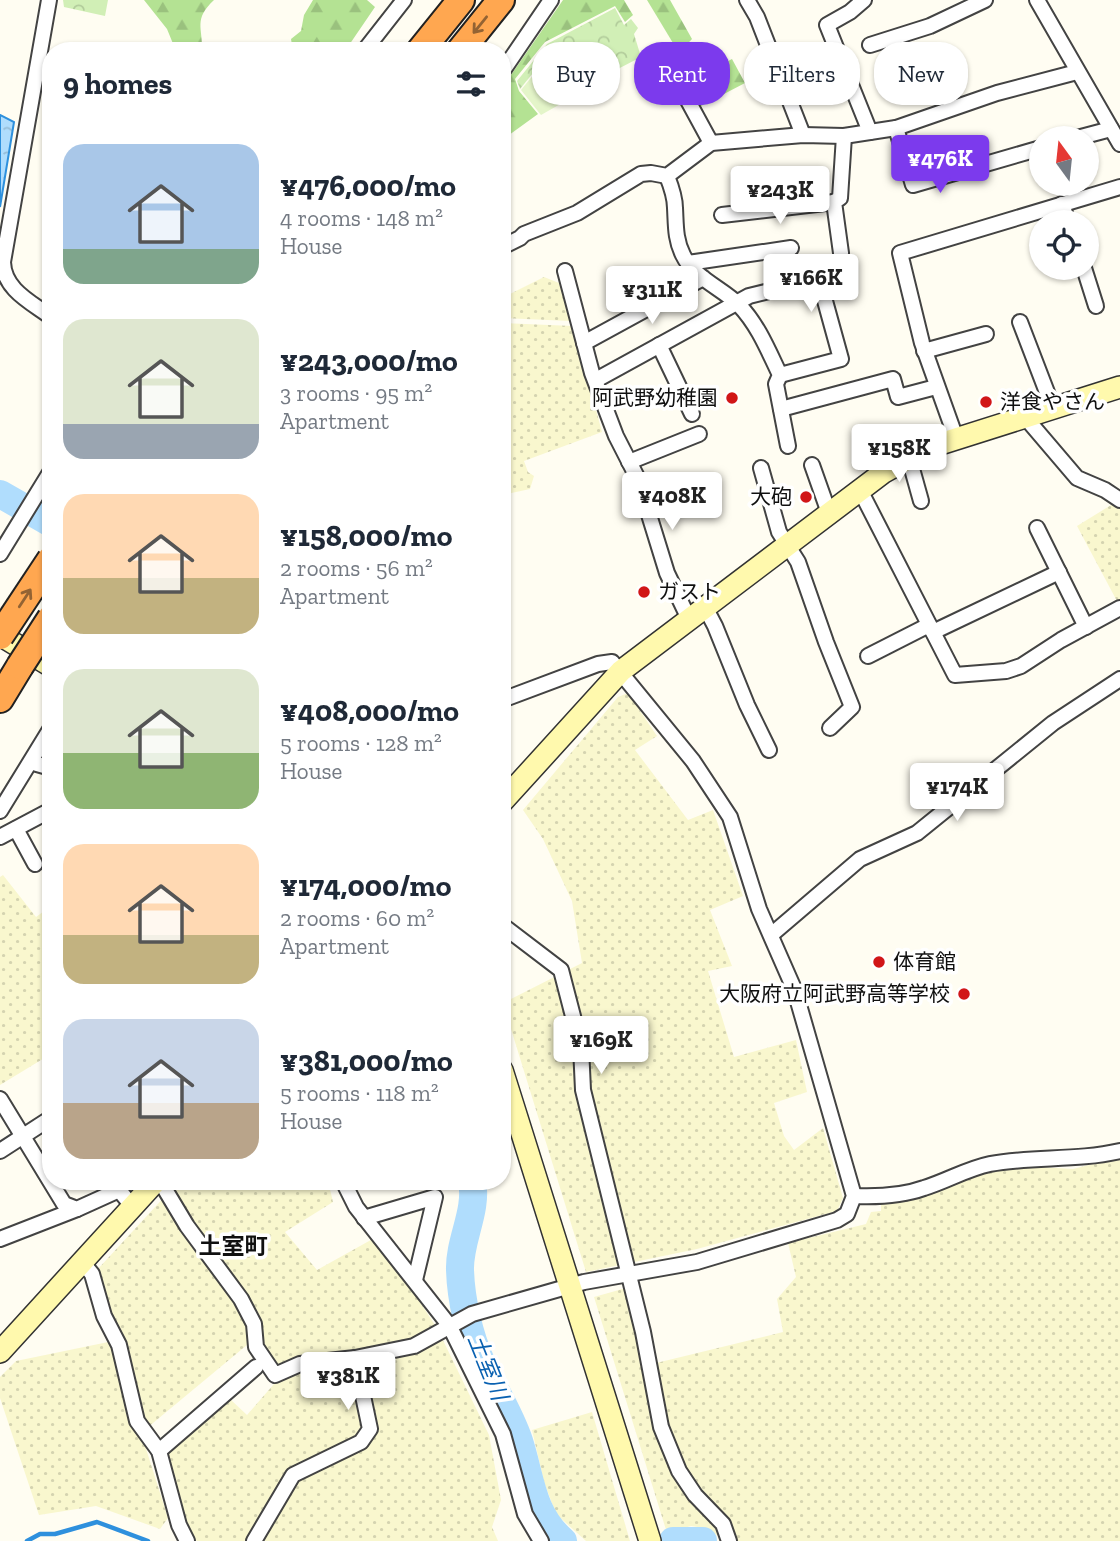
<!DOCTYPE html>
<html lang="en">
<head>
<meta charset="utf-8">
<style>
	:root { --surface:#fff; --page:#f6f6f7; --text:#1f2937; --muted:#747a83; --accent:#7c3aed }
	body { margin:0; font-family:"Zilla Slab","Noto Sans JP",serif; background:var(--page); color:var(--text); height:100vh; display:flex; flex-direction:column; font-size:26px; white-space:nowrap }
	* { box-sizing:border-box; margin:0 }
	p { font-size:23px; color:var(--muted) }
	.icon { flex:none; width:38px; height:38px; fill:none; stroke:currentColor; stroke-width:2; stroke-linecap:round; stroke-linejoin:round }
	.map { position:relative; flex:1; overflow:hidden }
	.sheet { position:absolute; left:42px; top:42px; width:469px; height:1148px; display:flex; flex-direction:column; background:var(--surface); border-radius:28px; box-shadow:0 2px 5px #0004 }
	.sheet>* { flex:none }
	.hud { position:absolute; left:532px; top:42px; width:483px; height:63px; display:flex; gap:14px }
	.needle { width:46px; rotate:345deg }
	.buttons { position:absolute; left:1029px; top:126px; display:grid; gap:14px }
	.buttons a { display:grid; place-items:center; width:70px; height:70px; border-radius:50%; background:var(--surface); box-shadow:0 2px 5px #0004; font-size:35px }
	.price { position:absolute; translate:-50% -60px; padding:0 16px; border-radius:7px; background:#fff; color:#222; font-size:23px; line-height:46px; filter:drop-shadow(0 2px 4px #0008) }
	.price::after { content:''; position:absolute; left:50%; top:42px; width:21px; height:16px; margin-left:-10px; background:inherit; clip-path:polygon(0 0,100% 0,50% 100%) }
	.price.selected { background:var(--accent); color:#fff }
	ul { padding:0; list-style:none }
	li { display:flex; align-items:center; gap:21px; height:175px; padding:0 21px }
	li span { display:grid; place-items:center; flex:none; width:196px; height:140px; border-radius:21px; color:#555 }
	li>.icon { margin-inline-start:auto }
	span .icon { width:84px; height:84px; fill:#fffc; stroke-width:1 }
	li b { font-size:30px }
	h2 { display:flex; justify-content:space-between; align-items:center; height:84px; padding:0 21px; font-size:30px }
	.pill { padding:0 24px; border-radius:28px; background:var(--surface); box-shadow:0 2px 5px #0004; font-size:24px; line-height:63px }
	.pill.selected { background:var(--accent); color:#fff }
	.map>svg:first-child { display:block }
</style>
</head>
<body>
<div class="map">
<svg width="1120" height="1541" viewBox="0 0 1120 1541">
	<defs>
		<pattern id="farmland-dots" width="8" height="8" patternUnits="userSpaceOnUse" patternTransform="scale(1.75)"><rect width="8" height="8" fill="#f9f7ce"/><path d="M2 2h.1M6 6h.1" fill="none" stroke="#d4d3b0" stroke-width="1.8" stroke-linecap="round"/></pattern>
		<pattern id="forest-firs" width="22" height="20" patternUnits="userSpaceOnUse" patternTransform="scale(1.75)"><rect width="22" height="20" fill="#b4e293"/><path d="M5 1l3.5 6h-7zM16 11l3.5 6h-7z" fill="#9ac17e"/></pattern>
		<pattern id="park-crowns" width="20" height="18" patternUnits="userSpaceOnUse" patternTransform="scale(1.75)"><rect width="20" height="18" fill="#d1efb6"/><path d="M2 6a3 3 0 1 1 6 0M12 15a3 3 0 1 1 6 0" fill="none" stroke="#b2cc9b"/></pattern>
		<pattern id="water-ripples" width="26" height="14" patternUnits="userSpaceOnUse" patternTransform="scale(1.75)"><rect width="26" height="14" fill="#b0ddfd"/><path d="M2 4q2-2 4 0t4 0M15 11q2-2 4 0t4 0" fill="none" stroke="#96bdd8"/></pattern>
	</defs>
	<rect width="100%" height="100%" fill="#fffdf2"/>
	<!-- farmland -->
	<g fill="url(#farmland-dots)">
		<path d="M 544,277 L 559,283 L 570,321 L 502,318 L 502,298 Z"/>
		<path d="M 502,323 L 573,326 L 602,432 L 524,461 L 528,472 L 534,476 L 530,489 L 502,495 Z"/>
		<path d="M 1116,502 L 1120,507 L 1120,601 L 1118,603 L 1077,526 Z"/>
		<path d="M 628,693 L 657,736 L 635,750 L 688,820 L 713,810 L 743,896 L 710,910 L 732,966 L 708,971 L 734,1057 L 796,1040 L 807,1092 L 774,1103 L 784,1136 L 794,1150 L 823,1128 L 843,1198 L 837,1211 L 697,1249 L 586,1272 L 503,1003 L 582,963 L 572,901 L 543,839 L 523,810 L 618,697 Z"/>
		<path d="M 3,875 L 36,917 L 51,906 L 51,1054 L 0,1085 L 0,877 Z"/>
		<path d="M 1120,1157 L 1120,1541 L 719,1541 L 720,1537 L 704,1528 L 691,1526 L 667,1533 L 594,1297 L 626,1288 L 648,1365 L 783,1332 L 777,1299 L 796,1277 L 788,1243 L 866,1224 L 871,1212 L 881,1211 L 881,1203 L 985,1170 L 1023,1166 L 1073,1169 Z"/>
		<path d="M 179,1181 L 285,1181 L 288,1188 L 303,1181 L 328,1181 L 333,1202 L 285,1232 L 317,1270 L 378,1236 L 438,1330 L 489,1435 L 501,1500 L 492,1527 L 498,1541 L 197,1541 L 186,1530 L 164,1453 L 230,1399 L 247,1415 L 280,1377 L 261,1347 L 259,1335 L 141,1433 L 168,1518 L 160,1529 L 96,1506 L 39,1515 L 0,1398 L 0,1377 L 16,1361 L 118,1340 L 97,1270 Z"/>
		<path d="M 592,1412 L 630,1541 L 586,1541 L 556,1514 L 544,1482 L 532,1430 Z"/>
	</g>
	<!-- forest -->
	<g fill="url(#forest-firs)">
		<path d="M 144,0 L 214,0 C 193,20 203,27 202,51 L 176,51 L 167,29 Z"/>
		<path d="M 313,0 L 367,0 L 375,7 L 345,51 L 293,51 L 291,39 L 301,31 L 304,15 Z"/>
		<path d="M 563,0 L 624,0 L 633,15 L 625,22 L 615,6 L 545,42 L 515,79 L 519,91 L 538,114 L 502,140 L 502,88 Z"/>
		<path d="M 647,0 L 670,0 L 692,39 L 679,53 Z"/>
		<path d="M 732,59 L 745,83 L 701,106 L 692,90 L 726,73 L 722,64 Z"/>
	</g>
	<!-- park -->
	<g fill="url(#park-crowns)">
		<path d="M 63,0 L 108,0 L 105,16 L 64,7 Z"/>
		<path d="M 615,8 L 624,25 L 631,19 L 638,28 L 634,34 L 641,57 L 614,71 L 592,85 L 574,50 L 533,73 L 520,89 L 517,81 L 547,44 Z"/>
	</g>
	<!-- pitch -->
	<path fill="#e4f5c9" d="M 574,51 L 592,86 L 541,115 L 521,90 L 534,74 Z"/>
	<!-- water -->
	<path fill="url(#water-ripples)" stroke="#2e90dd" stroke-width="2" d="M 0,115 L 14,122 L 0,207 Z"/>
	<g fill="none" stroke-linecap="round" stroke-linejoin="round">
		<!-- stream -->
		<path stroke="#2e90dd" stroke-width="4.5" d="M 27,1541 L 40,1534 L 55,1534 L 97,1522 L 148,1541"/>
		<!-- river -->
		<g stroke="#b0ddfd" stroke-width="28">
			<path d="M 0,494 L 51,523"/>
			<path d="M 472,1181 C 478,1211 459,1240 460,1270 C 461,1300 469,1336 482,1364 C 494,1389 510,1414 519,1441 C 531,1478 531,1513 563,1541"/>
			<path d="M 673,1541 L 703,1541"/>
		</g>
		<!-- street casing -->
		<g stroke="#434343" stroke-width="18">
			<g id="street">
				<path d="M 49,0 L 3,262 C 4,290 31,302 51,317"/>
				<path d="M 747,0 L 757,17 L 803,135"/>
				<path d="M 864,0 L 850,12 L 827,25 L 870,132"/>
				<path d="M 1037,0 L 1120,144"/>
				<path d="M 870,45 L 930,26 L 985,0"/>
				<path d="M 364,51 L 404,0"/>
				<path d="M 675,68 L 680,86 L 711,143"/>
				<path d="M 502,72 L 551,0"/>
				<path d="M 896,128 L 913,185 L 1041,148"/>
				<path d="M 1077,138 L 1111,129"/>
				<path d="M 667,176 C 671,186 675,197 675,208 C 676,225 675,239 683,255 C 694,278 722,288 739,305 C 758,325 768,350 780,375 L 776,384 L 788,446"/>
				<path d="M 1062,204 L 1068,222"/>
				<path d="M 722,215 L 834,202"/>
				<path d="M 502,247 L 520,238 L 524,234 L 577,213 L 641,174 L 651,173 L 667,176 L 711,143 L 803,135 L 844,136 L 896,128 L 997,93 L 1077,72"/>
				<path d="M 841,253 L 834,202 L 840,198 L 844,136"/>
				<path d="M 688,263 L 791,248"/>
				<path d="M 1084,268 L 1096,306"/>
				<path d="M 565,271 L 592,373 L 616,436 L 638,479 L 667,573 L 689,619"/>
				<path d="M 1020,322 L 1053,408"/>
				<path d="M 584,343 L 703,278"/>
				<path d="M 659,345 L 692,414"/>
				<path d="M 924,351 L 986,334"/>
				<path d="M 596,380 L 749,296 L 819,279 L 841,359 L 780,375"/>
				<path d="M 781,409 L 893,379 L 898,397 L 936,387"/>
				<path d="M 1025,417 L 1077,478 L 1105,490 L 1120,500"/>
				<path d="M 956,438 L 922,343 L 900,253 L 1120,187"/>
				<path d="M 909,458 L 921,501"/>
				<path d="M 629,462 L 699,434"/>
				<path d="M 812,465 L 829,513"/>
				<path d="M 761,468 L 779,532 L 798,562 L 826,642 L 852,707 L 830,728"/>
				<path d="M 860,490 L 955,675 L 1006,671 L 1021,666 L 1061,640 L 1120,608"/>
				<path d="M 1037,528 L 1086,627"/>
				<path d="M 0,554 L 51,471"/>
				<path d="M 705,607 L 715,626 L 747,705 L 769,750"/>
				<path d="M 933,632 L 1059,572"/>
				<path d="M 868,656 L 929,625"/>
				<path d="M 37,764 L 51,768"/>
				<path d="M 0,811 L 51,728"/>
				<path d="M 16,829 L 35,864"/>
				<path d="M 0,837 L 51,810"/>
				<path d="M 502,925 L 561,970 L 581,1047 L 583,1090 L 643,1332 L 661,1427 L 679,1471 L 695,1495 L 723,1524 L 729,1541"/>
				<path d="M 771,935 L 860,859 L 917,833 L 1053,723 L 1120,679"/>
				<path d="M 0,1099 L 64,1204 L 77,1209 L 119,1190 L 133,1207"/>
				<path d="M 0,1151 L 51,1118"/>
				<path d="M 160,1181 L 187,1226 L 241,1299 L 254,1324 L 256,1347 L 275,1375 L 300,1364 L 355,1358"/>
				<path d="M 343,1181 L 356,1207 L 449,1325 L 503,1434 L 525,1514 L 541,1541"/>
				<path d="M 854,1196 C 878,1197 902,1196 924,1188 C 947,1181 966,1169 990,1164 C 1033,1156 1077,1161 1120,1151"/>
				<path d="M 364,1218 L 435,1197 L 415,1280"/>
				<path d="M 0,1239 L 77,1209"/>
				<path d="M 83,1263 L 92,1274 L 104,1316 L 119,1345 L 137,1421 L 159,1451 L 179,1525 L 187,1541"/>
				<path d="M 159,1451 L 256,1367"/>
				<path d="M 254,1541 L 293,1475 L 361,1442 L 370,1429 L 355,1358 L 414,1346 L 472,1314 L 584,1282 L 697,1262 L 837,1220 L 847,1214 L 854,1196 L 795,991 L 759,909 L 730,817 L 693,761 L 612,662 L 598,664 L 502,700"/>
			</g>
		</g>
		<!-- secondary casing -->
		<g stroke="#323232" stroke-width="24">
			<g id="secondary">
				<path d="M 0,635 L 51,666"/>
				<path d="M 502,802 L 621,671 L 884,472 L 909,458 L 940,444 L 1120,387"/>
				<path d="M 502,1070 L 650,1541"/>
				<path d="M 0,1352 L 156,1181"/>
			</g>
		</g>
		<!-- highway casing -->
		<g stroke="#212121" stroke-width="30">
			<g id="highway">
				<path d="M 420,51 L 461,0"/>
				<path d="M 460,51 L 501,0"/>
				<path d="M 0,699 L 20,666"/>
			</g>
		</g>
		<!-- street -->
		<use href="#street" stroke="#fff" stroke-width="14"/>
		<!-- secondary -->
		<use href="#secondary" stroke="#fff9ad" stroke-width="21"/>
		<!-- highway -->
		<use href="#highway" stroke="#ffa750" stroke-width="26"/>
		<!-- highway-bridge casing -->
		<g stroke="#212121" stroke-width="30" stroke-linecap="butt">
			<g id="highway-bridge">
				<path d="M 0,636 L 51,559"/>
				<path d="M 20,666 L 51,618"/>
			</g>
		</g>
		<!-- highway-bridge -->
		<use href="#highway-bridge" stroke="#ffa750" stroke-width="26"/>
	</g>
	<!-- one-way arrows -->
	<defs><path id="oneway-shaft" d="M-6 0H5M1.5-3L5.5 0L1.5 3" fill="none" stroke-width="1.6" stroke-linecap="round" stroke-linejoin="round" transform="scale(1.75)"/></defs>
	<g stroke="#936333">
		<use href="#oneway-shaft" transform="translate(480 25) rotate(129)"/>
		<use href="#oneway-shaft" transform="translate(25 598) rotate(-57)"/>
	</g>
	<!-- markers -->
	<g fill="#d11618" stroke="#fff" stroke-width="2.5">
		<circle cx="732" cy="398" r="7"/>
		<circle cx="986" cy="402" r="7"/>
		<circle cx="806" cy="497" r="7"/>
		<circle cx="644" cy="592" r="7"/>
		<circle cx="879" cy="962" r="7"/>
		<circle cx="964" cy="994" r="7"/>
	</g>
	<g text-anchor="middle" stroke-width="7" stroke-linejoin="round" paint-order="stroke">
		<!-- poi labels -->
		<g font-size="21" fill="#101010" stroke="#fff" text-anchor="end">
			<text x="718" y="405">阿武野幼稚園</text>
			<text x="1000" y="409" text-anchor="start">洋食やさん</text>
			<text x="792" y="504">大砲</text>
			<text x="658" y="599" text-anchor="start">ガスト</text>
			<text x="893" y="969" text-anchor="start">体育館</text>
			<text x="950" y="1001">大阪府立阿武野高等学校</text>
		</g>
		<!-- neighbourhood labels -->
		<g font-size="23" font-weight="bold" fill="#101010" stroke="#fff">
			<text x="233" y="1254">土室町</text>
		</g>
		<!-- water labels -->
		<g font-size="23" font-style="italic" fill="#0961b1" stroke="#fff">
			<text transform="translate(488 1367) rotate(68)" y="8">土室川</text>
		</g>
	</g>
</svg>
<div class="buttons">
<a><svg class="needle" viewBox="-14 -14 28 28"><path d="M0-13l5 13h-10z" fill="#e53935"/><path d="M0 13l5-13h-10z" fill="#747a83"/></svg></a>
<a><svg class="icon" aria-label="locate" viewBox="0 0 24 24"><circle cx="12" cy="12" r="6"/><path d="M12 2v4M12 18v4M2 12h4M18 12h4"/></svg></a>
</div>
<b class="price selected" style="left:940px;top:195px">¥476K</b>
<b class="price" style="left:780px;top:226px">¥243K</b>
<b class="price" style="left:811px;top:314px">¥166K</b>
<b class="price" style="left:652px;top:326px">¥311K</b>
<b class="price" style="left:899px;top:484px">¥158K</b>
<b class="price" style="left:672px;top:532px">¥408K</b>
<b class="price" style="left:957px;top:823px">¥174K</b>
<b class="price" style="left:601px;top:1076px">¥169K</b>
<b class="price" style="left:348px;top:1412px">¥381K</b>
<div class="hud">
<a class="pill">Buy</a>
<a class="pill selected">Rent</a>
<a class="pill">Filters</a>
<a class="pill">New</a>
</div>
<section class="sheet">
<h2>9 homes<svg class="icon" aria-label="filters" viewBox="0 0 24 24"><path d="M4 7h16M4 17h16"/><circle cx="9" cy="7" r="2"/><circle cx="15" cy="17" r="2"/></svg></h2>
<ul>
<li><span style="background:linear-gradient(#a9c7e8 75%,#7fa58c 0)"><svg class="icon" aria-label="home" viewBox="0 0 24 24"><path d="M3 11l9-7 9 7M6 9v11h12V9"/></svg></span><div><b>¥476,000/mo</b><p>4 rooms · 148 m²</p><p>House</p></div></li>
<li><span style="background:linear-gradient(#dfe7d0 75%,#9aa5b1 0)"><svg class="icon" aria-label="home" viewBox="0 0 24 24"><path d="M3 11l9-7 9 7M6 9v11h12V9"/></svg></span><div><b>¥243,000/mo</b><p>3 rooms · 95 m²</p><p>Apartment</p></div></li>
<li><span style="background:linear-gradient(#ffd9b3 60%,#c2b280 0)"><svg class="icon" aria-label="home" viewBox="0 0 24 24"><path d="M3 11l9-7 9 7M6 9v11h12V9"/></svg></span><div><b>¥158,000/mo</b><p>2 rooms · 56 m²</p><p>Apartment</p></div></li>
<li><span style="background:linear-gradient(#dfe7d0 60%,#8fb573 0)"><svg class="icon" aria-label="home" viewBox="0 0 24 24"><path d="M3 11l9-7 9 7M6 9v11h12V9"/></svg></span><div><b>¥408,000/mo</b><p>5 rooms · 128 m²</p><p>House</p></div></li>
<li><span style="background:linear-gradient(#ffd9b3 65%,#c2b280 0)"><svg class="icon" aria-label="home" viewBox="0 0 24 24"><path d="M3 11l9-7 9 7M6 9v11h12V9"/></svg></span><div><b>¥174,000/mo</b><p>2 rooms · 60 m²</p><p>Apartment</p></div></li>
<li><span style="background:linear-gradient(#c9d6e8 60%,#b9a48a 0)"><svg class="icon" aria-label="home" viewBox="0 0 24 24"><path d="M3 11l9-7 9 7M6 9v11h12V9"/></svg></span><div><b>¥381,000/mo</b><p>5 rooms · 118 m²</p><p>House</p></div></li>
</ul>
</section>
</div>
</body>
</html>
